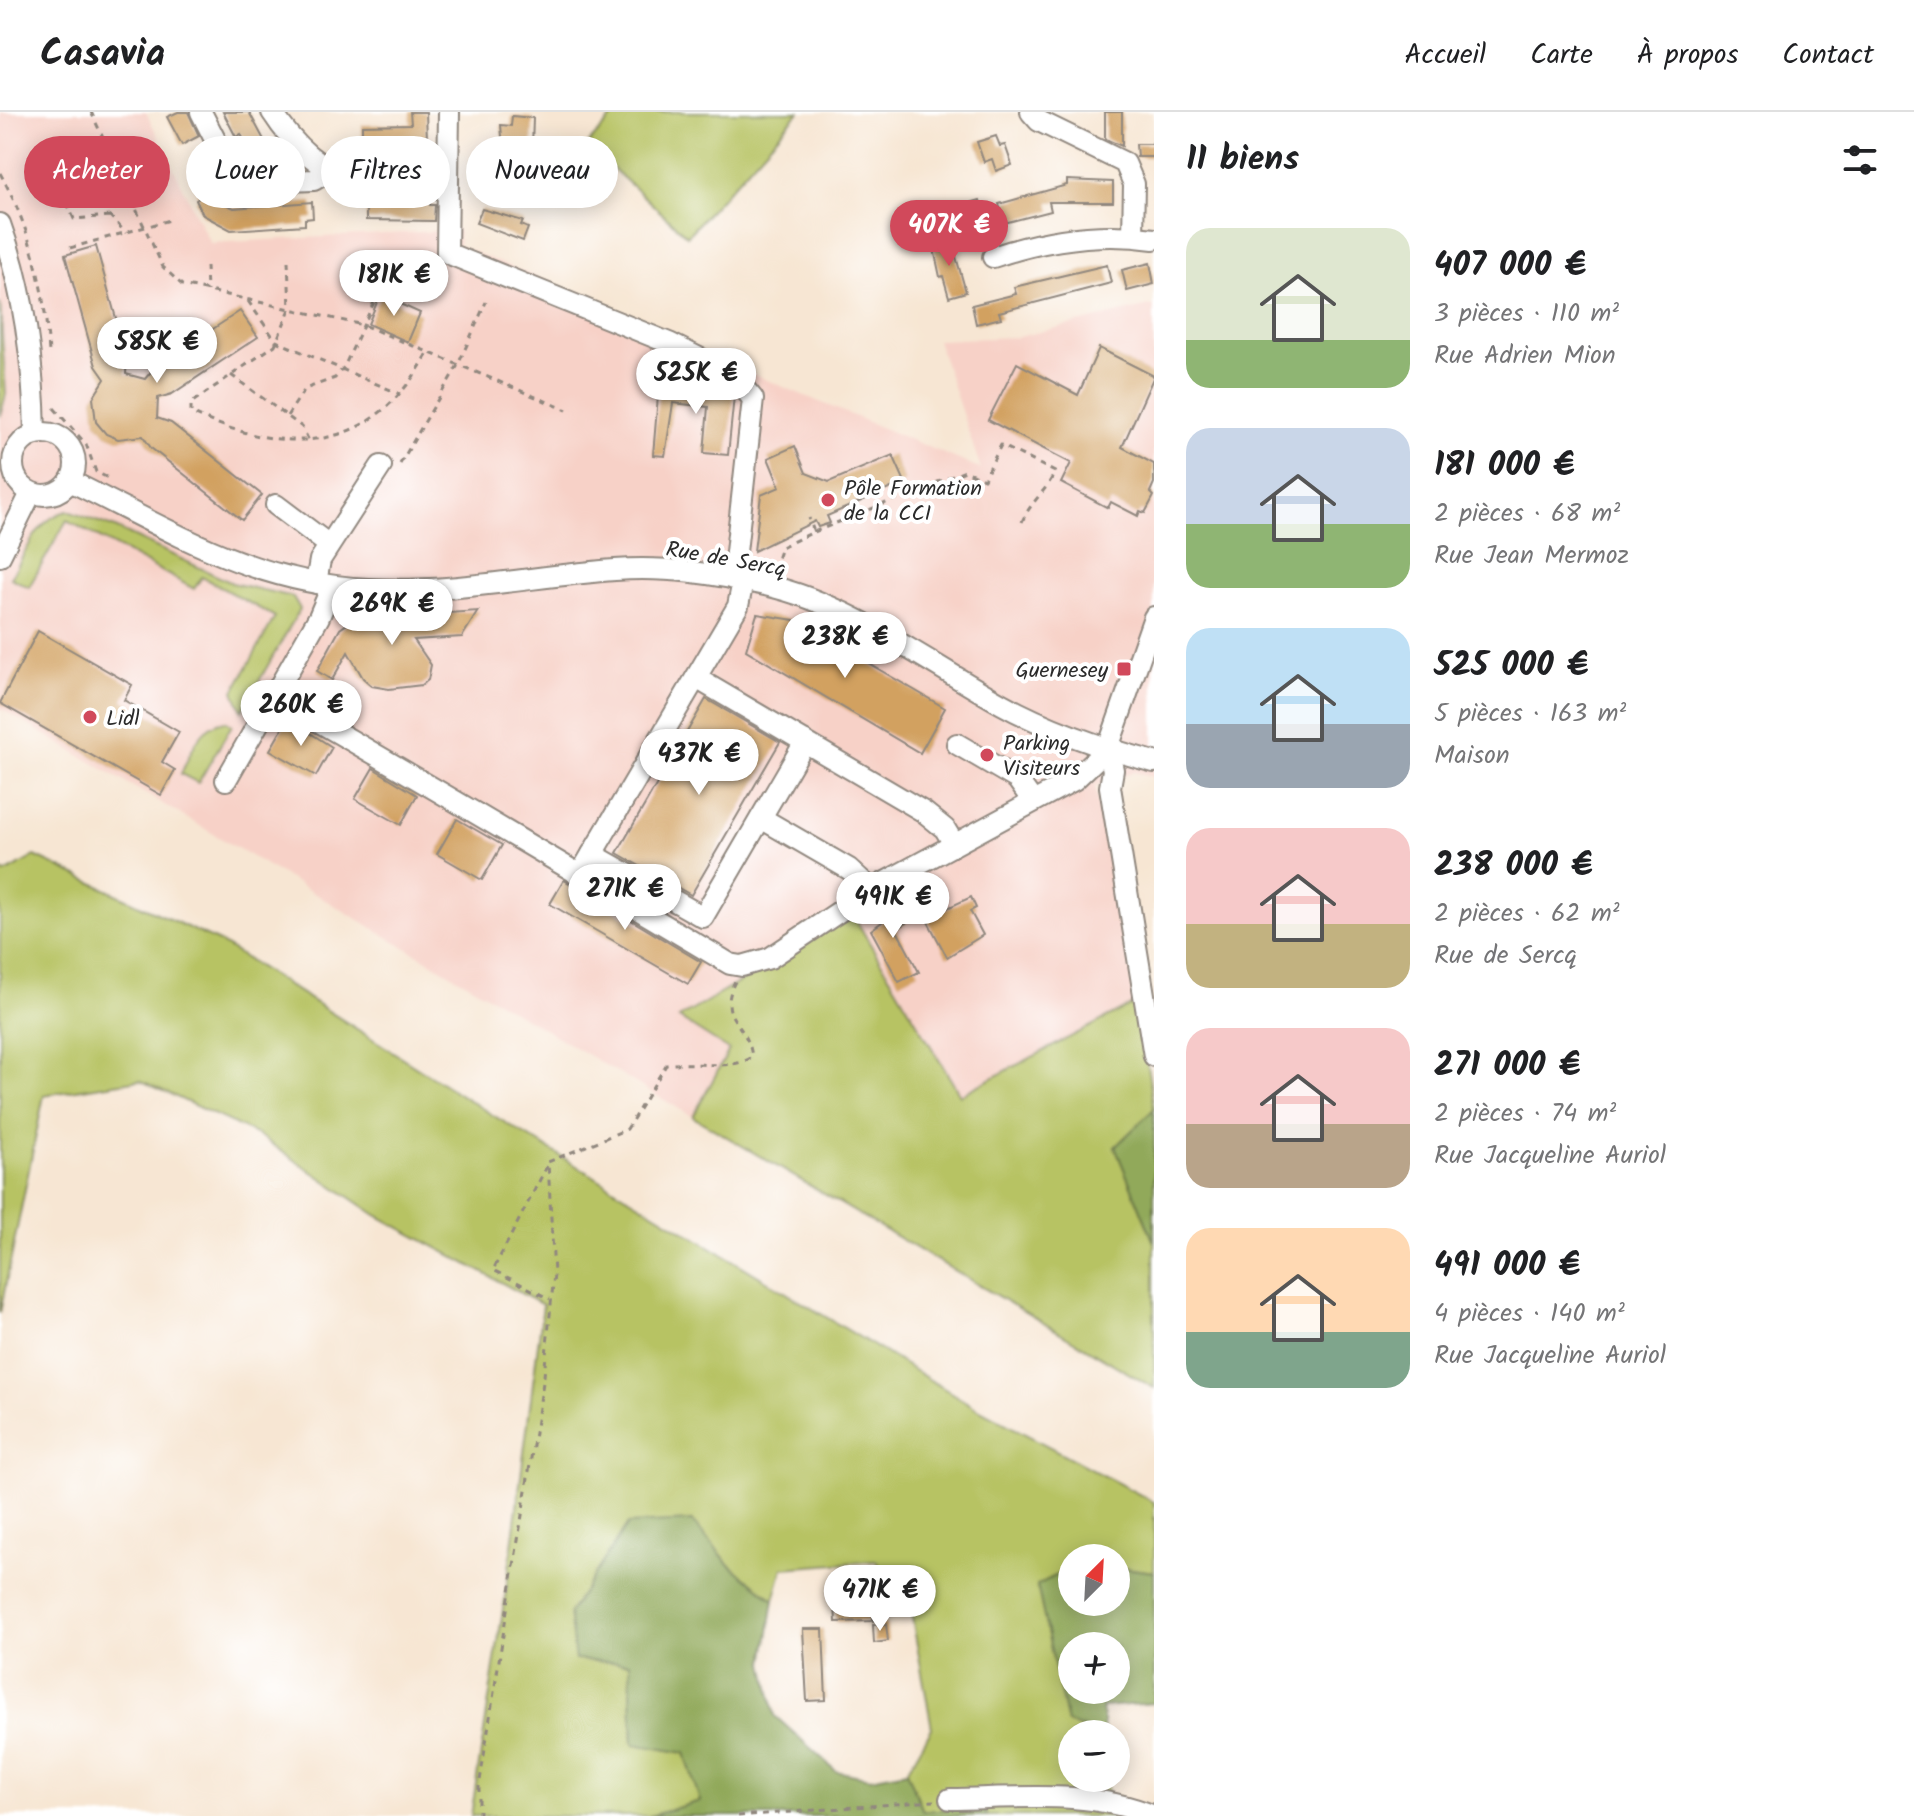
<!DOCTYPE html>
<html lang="fr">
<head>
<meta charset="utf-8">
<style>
	:root { --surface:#fff; --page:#f2f2f2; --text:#202124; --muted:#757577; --line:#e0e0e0; --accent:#d1495b }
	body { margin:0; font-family:Kalam,sans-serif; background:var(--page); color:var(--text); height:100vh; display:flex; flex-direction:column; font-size:30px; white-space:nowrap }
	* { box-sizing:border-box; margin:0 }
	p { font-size:26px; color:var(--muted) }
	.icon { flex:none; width:44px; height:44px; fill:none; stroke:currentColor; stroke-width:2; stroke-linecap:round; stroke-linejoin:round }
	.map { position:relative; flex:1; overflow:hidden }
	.details { display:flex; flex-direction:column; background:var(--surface); width:760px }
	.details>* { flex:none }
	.top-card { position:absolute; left:24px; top:24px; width:760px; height:72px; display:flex; gap:16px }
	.needle { width:52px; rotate:24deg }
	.fabs { position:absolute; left:1058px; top:1432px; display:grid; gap:16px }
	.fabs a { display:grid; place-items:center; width:72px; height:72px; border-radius:50%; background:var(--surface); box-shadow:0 4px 20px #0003; font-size:40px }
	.price { position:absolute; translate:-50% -68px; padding:0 18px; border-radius:28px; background:#fff; color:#222; font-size:26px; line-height:52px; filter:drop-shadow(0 2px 4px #0008) }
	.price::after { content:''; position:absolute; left:50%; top:48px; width:24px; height:18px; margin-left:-12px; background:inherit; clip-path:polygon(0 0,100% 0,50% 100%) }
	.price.current { background:var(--accent); color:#fff }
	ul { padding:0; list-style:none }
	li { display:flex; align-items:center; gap:24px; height:200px; padding:0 32px }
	li span { display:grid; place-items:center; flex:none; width:224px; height:160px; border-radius:24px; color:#555 }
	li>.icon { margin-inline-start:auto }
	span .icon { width:96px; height:96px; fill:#fffc; stroke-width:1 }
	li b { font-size:34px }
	h2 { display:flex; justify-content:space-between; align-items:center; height:96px; padding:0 32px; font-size:34px }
	.chip { padding:0 28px; border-radius:36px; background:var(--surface); box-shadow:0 4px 20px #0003; font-size:28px; line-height:72px }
	.chip.current { background:var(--accent); color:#fff }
	header { display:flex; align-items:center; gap:48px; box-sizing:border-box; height:112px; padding:0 40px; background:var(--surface); border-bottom:2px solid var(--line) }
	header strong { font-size:38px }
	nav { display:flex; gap:44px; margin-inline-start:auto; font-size:28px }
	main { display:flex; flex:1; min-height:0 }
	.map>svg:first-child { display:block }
</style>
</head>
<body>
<header>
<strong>Casavia</strong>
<nav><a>Accueil</a><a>Carte</a><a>À propos</a><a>Contact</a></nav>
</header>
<main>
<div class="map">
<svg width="1154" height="1704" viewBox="0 0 1154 1704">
	<rect width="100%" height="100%" fill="#fff"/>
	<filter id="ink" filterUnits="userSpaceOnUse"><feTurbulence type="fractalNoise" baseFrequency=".0125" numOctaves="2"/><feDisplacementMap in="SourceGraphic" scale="16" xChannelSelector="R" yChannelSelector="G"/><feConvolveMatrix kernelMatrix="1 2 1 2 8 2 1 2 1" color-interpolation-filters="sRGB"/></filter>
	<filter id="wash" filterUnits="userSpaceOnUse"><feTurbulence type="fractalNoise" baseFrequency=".006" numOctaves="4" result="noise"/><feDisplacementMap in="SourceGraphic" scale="32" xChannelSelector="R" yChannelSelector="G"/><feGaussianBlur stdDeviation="1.8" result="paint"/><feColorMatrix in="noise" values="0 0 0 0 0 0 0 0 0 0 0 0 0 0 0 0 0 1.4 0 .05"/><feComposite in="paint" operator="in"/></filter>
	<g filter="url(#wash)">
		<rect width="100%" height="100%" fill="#f7e6d3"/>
		<!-- built -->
		<path fill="#f7d1c7" d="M 0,0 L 146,0 L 210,131 L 458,118 L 459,134 L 577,182 L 745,259 L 981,357 L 937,228 L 1018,225 L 1154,193 L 1154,665 L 1134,660 L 1095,674 L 1137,890 L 960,983 L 853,803 L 680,906 L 729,938 L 693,1005 L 0,596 L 0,305 L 6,282 L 0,191 Z"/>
		<!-- green -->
		<g fill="#b7c364" stroke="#717748" stroke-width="2">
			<path d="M 617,0 L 799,0 L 687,124 L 587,33 Z"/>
			<path d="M 0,191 L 6,282 L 0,305 Z"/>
			<path d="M 68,399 L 113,415 L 232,471 L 293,485 L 300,497 L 242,599 L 234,579 L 275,505 L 202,465 L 194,477 L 67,408 L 29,475 L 11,466 C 25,442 38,404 68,399 Z"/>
			<path d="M 225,609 L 232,613 L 198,671 L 181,662 C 191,640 199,613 225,609 Z"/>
			<path d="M 35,744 L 221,831 L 491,1002 L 978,1297 L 1154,1390 L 1154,1460 L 1116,1455 L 1116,1446 L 1072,1446 L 1072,1456 L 1037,1473 L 1067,1611 L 1094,1622 L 1072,1622 L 1072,1666 L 1106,1666 L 1108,1697 L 1130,1704 L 987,1704 L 983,1695 L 923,1699 L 907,1659 L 932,1616 L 911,1500 L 892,1492 L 877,1449 L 783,1456 L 774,1488 L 730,1453 L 692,1409 L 630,1550 L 633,1632 L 685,1641 L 700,1689 L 650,1704 L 471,1704 L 508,1465 L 543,1193 L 376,1103 L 258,1023 L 140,968 L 44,983 L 0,1201 L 0,758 L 5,761 Z"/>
			<path d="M 853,803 L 960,983 L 1137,890 L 1154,997 L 1115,1035 L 1154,1130 L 1154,1276 L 693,1005 L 729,938 L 679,906 Z"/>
		</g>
		<!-- forest -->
		<g fill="#91a95a" stroke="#5e6a42" stroke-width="2" fill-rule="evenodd">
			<path d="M 1154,997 L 1154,1130 L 1115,1035 Z"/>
			<path d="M 692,1409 L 730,1453 L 774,1488 L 764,1551 L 775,1604 L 836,1659 L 870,1666 L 907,1659 L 923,1699 L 984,1695 L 987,1704 L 650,1704 L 700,1689 L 685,1641 L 633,1632 L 630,1551 L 575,1548 L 569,1501 L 628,1412 Z"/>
			<path d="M 1116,1455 L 1154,1460 L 1154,1591 L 1102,1595 L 1104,1622 L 1067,1611 L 1037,1473 L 1072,1456 L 1072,1490 L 1116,1490 ZM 1116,1534 L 1116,1578 L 1072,1578 L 1072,1534 Z"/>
		</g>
		<g id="blocks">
			<!-- building -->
			<g fill="#d2a161">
				<path d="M 178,0 L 188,0 L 199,24 L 182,33 L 167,5 Z"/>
				<path d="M 223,0 L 249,0 L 270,39 L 253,47 L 241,22 L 236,25 Z"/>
				<path d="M 410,0 L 426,0 L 427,28 L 419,28 L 419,41 L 379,42 L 379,34 L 362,34 L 362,13 L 411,12 Z"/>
				<path d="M 1105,0 L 1122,0 L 1122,34 L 1105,27 Z"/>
				<path d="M 512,4 L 533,6 L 532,36 L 503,36 L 501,13 L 511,14 Z"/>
				<path d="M 996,24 L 1000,34 L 1005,33 L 1012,53 L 996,59 L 992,47 L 984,50 L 977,30 Z"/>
				<path d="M 1136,32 L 1154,32 L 1154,45 L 1137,45 Z"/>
				<path d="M 213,55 L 227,93 L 234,96 L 312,90 L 313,106 L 305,107 L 305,113 L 231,118 L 203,103 L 196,88 L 199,86 L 190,67 Z"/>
				<path d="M 1067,68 L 1113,70 L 1113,90 L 1049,90 L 1051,99 L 1004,111 L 999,92 L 1067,73 Z"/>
				<path d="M 980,88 L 985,106 L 958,113 L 953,96 Z"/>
				<path d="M 430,89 L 430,93 L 435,93 L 434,109 L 366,108 L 366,90 Z"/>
				<path d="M 482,97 L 523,109 L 521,113 L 528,116 L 523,129 L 476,111 Z"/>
				<path d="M 951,127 L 966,180 L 949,185 L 943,164 L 940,165 L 933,132 Z"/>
				<path d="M 96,134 L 127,246 L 126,262 L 145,267 L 154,256 L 240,199 L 258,225 L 172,282 L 158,286 L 157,306 L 171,311 L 262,383 L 242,408 L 151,336 L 143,324 L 118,327 L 106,322 L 96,310 L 93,286 L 105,267 L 96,254 L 65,143 Z"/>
				<path d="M 1150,151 L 1154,172 L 1127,179 L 1122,158 Z"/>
				<path d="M 1107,153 L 1111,171 L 999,200 L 1001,206 L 976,212 L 972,193 L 1016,182 L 1014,175 Z"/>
				<path d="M 380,183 L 420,201 L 408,230 L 368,212 Z"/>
				<path d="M 1099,236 L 1154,264 L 1122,335 L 1154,352 L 1154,371 L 1150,380 L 1154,384 L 1145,401 L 1140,399 L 1138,404 L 1111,390 L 1108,396 L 1061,371 L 1071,351 L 988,308 L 1017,251 L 1078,283 Z"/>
				<path d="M 659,272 L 730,280 L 734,284 L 728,343 L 704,341 L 708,295 L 673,291 L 665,344 L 653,343 Z"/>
				<path d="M 795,334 L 806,361 L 829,370 L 893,343 L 905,370 L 827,404 L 830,411 L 818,415 L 815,409 L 754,439 L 761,383 L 780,375 L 768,346 Z"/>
				<path d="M 478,499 L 462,525 L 414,528 L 431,553 L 428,568 L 422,573 L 389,577 L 372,574 L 363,566 L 348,540 L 332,568 L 317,559 L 340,517 L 354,507 Z"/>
				<path d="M 757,502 L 794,508 L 945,596 L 920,641 L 746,538 Z"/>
				<path d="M 38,519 L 132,573 L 124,588 L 179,620 L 162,650 L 175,658 L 161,683 L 0,591 Z"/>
				<path d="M 706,587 L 780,630 L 691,783 L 617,741 Z"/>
				<path d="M 288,607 L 332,635 L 316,664 L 270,638 Z"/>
				<path d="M 373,656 L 417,683 L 401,713 L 355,687 Z"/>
				<path d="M 457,707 L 502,733 L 482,768 L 437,742 Z"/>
				<path d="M 564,768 L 701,850 L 688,872 L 550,792 Z"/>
				<path d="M 887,784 L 890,790 L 893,788 L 906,811 L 896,817 L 919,860 L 899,870 L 871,818 L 882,810 L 873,793 Z"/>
				<path d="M 971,785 L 976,796 L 970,799 L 983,823 L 947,845 L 926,806 Z"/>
				<path d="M 873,1491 L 873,1509 L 836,1510 L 835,1492 Z"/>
				<path d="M 886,1512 L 888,1529 L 874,1531 L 873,1513 Z"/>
				<path d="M 803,1517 L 823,1517 L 826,1588 L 807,1589 Z"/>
			</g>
		</g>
	</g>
	<g filter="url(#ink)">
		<use href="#blocks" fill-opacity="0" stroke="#91887f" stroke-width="2"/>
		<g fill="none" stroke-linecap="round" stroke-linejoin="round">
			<!-- minor casing -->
			<g stroke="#91887f" stroke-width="24">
				<g id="minor">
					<path d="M 201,0 L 237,71 L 314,68 L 331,58"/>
					<path d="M 272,0 C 320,74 367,75 447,70"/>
					<path d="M 449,0 L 447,141 L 669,231 L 733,263 L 753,287 L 733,467"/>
					<path d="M 1031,0 L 1039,9 L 1125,51 L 1134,72 L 1133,124"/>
					<path d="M 0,112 C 24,177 34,254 35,322"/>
					<path d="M 993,145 C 1046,127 1099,119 1154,127"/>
					<circle cx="44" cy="352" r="31"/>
					<path d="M 70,369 C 171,418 251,471 368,477 C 451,482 533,464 615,458 C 666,454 716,462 765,473 C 851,492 926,550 1002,592 C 1049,618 1102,636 1154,650"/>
					<path d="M 276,393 L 329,433"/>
					<path d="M 0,444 L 31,381"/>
					<path d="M 316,471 L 320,448 L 381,354"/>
					<path d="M 332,474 L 319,505 L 274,584 C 427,671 578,762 730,852 L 742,854 L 770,846 L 876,775 L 1074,668 L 1108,636 L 1154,505"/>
					<path d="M 696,566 L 924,700 L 945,717 L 954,732"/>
					<path d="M 957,632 L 1017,667 L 1032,688"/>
					<path d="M 1108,636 L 1113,658 L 1110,675 L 1154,944"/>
					<path d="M 226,668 L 274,584"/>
					<path d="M 761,706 L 849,757 L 872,778"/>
					<path d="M 592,742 L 703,805 L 805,630"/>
					<path d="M 579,764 L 738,494 L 743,469"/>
					<path d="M 950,1687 C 1018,1686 1090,1677 1154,1704"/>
				</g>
			</g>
			<!-- path -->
			<g stroke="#91887f" stroke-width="3" stroke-dasharray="6 6" stroke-linecap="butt">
				<path d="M 91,0 L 163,155 L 182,173 L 363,213 L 567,298"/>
				<path d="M 0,61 C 32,119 44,175 49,240"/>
				<path d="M 79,62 L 85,51 L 112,45"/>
				<path d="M 115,97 L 132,89"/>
				<path d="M 110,104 L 74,107 L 55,63 L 59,52 L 107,76 L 116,90 L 110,104 L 126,121"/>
				<path d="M 70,136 L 170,108"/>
				<path d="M 288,149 L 290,197 L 275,233 L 191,291 L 191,301 C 288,344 371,344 428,241"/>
				<path d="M 206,154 L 207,179"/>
				<path d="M 248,189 L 276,229 L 400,282"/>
				<path d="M 231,263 L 302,315 L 309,329"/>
				<path d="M 54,296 L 86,332 L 96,360 L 108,366"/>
				<path d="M 287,304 L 305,277 L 335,266 L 344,255 L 393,149"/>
				<path d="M 400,352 L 458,253 L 486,190"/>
				<path d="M 814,420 L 965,359 L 984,367 L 1001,333 L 1055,360 C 1046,380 1030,390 1022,410"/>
				<path d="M 774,457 L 781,435 L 814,420 L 809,406"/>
				<path d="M 547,1054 L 493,1158 L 550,1187"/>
				<path d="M 479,1704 L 479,1675 L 544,1264 L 554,1162 L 548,1050 L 627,1017 L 666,953 C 693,948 730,960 752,945 C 748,909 716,909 735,869"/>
				<path d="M 738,1704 L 934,1689"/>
			</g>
			<!-- minor -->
			<use href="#minor" stroke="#fff" stroke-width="20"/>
		</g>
	</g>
	<!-- markers -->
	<g fill="#d1495b" stroke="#fff" stroke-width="3">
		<circle cx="828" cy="388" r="8"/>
		<rect x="1116" y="549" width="16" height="16" rx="4"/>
		<circle cx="90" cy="605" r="8"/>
		<circle cx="987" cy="643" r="8"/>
	</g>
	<g text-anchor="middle" stroke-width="8" stroke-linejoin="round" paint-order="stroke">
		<!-- poi labels -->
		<g font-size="22" fill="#2b2b2b" stroke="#fff" text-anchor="start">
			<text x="844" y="383">Pôle Formation<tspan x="844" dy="25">de la CCI</tspan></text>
			<text x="1108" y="565" text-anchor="end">Guernesey</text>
			<text x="106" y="613">Lidl</text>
			<text x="1003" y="638">Parking<tspan x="1003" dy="25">Visiteurs</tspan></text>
		</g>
		<!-- street labels -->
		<g font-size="22" fill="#2b2b2b" stroke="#fff">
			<text transform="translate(726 446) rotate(10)" y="8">Rue de Sercq</text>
		</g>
	</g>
</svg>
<div class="fabs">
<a><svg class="needle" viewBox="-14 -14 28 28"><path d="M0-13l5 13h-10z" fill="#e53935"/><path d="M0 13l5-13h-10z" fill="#757577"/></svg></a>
<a>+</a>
<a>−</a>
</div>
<b class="price current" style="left:949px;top:156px">407K €</b>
<b class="price" style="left:394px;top:206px">181K €</b>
<b class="price" style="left:157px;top:273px">585K €</b>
<b class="price" style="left:696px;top:304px">525K €</b>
<b class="price" style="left:392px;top:535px">269K €</b>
<b class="price" style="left:845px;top:568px">238K €</b>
<b class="price" style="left:301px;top:636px">260K €</b>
<b class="price" style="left:699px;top:685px">437K €</b>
<b class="price" style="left:625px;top:820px">271K €</b>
<b class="price" style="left:893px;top:828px">491K €</b>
<b class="price" style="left:880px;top:1521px">471K €</b>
<div class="top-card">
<a class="chip current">Acheter</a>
<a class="chip">Louer</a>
<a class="chip">Filtres</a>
<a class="chip">Nouveau</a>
</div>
</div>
<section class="details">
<h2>11 biens<svg class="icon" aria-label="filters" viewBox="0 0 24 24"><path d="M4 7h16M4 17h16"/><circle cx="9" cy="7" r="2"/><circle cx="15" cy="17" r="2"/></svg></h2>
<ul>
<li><span style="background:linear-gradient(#dfe7d0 70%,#8fb573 0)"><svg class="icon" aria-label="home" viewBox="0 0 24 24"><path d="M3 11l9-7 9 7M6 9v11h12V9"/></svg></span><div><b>407 000 €</b><p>3 pièces · 110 m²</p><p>Rue Adrien Mion</p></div></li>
<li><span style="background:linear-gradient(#c9d6e8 60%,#8fb573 0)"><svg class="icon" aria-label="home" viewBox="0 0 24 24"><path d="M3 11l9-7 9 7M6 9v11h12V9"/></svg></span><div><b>181 000 €</b><p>2 pièces · 68 m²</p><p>Rue Jean Mermoz</p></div></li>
<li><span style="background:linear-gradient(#bfe0f5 60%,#9aa5b1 0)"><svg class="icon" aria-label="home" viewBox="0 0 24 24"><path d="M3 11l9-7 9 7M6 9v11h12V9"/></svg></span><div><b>525 000 €</b><p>5 pièces · 163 m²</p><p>Maison</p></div></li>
<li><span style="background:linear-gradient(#f6c9c9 60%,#c2b280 0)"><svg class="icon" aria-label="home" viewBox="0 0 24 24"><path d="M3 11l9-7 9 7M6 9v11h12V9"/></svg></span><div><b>238 000 €</b><p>2 pièces · 62 m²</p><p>Rue de Sercq</p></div></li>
<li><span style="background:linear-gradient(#f6c9c9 60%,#b9a48a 0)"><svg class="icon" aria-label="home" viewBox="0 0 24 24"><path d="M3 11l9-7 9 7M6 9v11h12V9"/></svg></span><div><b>271 000 €</b><p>2 pièces · 74 m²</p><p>Rue Jacqueline Auriol</p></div></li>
<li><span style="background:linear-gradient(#ffd9b3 65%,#7fa58c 0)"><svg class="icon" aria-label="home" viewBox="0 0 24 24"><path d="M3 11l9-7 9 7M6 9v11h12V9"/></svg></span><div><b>491 000 €</b><p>4 pièces · 140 m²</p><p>Rue Jacqueline Auriol</p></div></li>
</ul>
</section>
</main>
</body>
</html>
